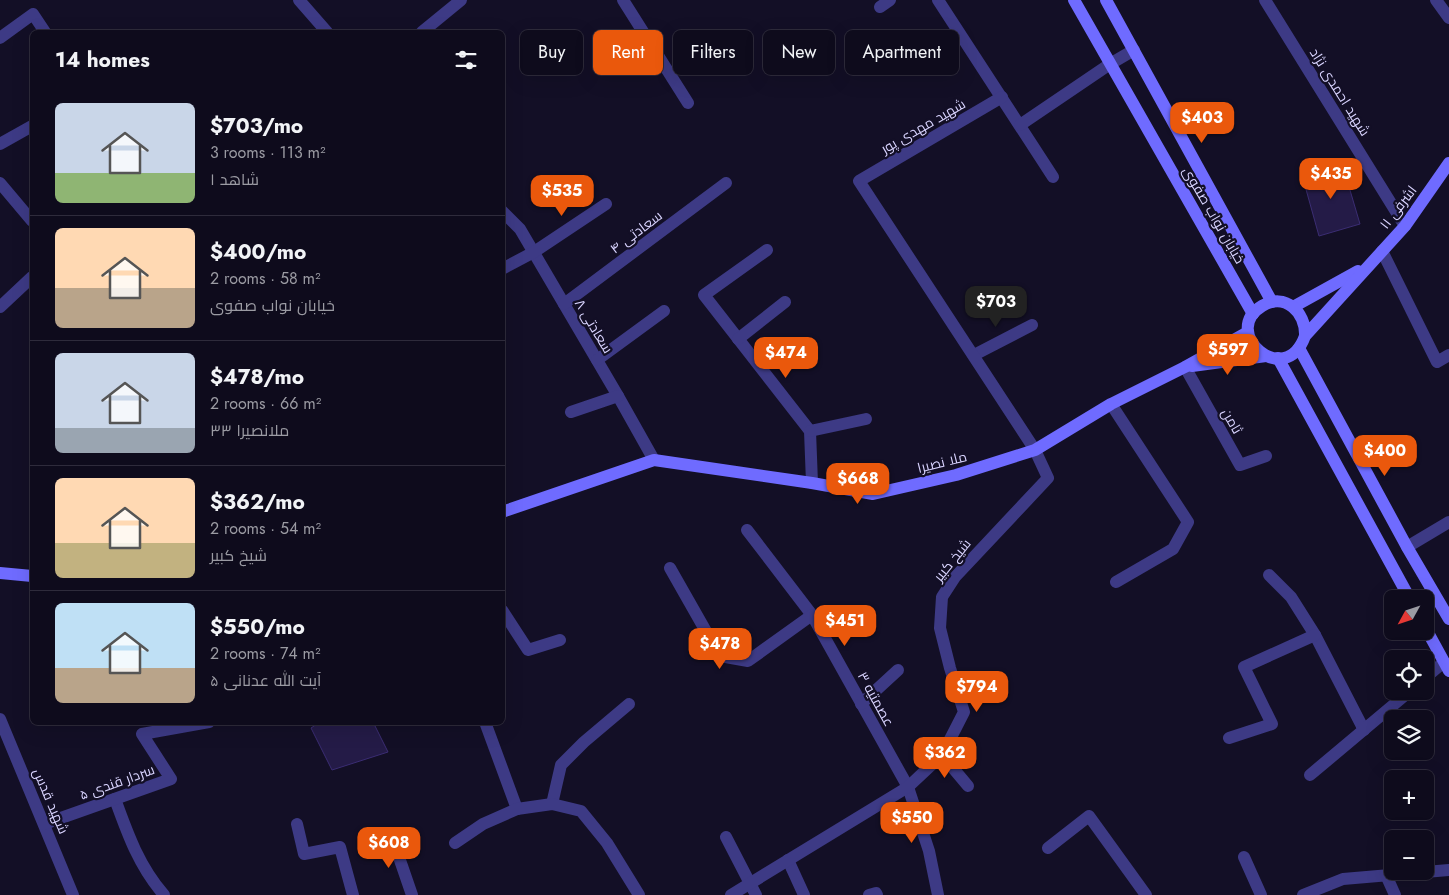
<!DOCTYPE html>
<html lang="en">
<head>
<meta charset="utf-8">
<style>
	:root { --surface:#0e0b1c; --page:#1c1929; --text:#f1f3f6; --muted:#9b9ba3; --line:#2e2b3b; --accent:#ea580c }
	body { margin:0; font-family:Jost,Cairo,sans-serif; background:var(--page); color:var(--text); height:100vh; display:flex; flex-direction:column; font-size:19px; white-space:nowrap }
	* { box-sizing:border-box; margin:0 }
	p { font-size:16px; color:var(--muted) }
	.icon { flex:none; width:28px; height:28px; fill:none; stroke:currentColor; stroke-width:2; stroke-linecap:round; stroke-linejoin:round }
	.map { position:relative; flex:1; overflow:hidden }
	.sheet { position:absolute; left:30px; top:30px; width:475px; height:695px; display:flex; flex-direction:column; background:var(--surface); border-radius:8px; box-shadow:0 5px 20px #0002,0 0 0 1px var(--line) }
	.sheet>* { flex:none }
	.guide { position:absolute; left:520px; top:30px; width:475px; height:45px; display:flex; gap:10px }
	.needle { width:32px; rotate:230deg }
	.buttons { position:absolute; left:1384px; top:590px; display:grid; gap:10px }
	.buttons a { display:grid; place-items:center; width:50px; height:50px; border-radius:8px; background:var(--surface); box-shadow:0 5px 20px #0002,0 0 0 1px var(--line); font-size:25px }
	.price { position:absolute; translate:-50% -42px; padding:0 11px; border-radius:10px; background:var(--accent); color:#fff; font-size:16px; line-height:32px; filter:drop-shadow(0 1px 2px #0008) }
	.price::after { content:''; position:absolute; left:50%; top:30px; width:15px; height:11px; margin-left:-8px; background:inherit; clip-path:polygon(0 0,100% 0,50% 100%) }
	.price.on { background:#222; color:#fff }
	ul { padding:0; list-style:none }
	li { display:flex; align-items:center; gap:15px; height:125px; padding:0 25px }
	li+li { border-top:1px solid var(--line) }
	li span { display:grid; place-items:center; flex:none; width:140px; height:100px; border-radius:8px; color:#555 }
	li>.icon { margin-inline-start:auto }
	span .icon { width:60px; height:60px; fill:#fffc; stroke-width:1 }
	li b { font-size:21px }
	h2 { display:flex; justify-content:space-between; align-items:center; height:60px; padding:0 25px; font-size:21px }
	.tag { padding:0 18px; border-radius:8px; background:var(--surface); box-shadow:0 5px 20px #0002,0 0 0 1px var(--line); font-size:18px; line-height:45px }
	.tag.on { background:var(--accent); color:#fff }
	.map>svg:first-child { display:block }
</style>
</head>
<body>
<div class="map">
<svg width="1449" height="895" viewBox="0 0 1449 895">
	<rect width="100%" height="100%" fill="#130f26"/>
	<!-- building -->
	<g fill="#241b47" stroke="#3b2d73">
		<path d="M 1342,163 L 1360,224 L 1319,236 L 1302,175 Z"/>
		<path d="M 320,722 L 373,722 L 388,752 L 332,770 L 311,728 Z"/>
	</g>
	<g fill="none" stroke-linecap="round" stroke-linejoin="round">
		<!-- street -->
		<g stroke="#3d3a85" stroke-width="12">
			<path d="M 299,0 L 327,32"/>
			<path d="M 623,0 L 688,103"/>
			<path d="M 938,0 L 1053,177"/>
			<path d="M 1265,0 L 1405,226"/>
			<path d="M 1436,0 L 1449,18"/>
			<path d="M 880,7 L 890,0"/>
			<path d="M 422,32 L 461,0"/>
			<path d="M 0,38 L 33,14 L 45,32"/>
			<path d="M 1020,125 L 1110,64 L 1134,50"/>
			<path d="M 0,144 L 32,126"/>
			<path d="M 0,183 L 32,221"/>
			<path d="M 502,211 L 520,229 L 618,396 L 654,460"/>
			<path d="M 767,250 L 704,295 L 810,431 L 812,483"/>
			<path d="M 1382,251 L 1437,362 L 1449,355"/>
			<path d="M 502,269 L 534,252 L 606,204"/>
			<path d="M 564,304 L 726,183"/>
			<path d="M 0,307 L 32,277"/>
			<path d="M 738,339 L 785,302"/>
			<path d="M 974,355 L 1032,325"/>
			<path d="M 597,360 L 664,311"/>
			<path d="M 1185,367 L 1240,465 L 1266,456"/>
			<path d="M 1111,404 L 1188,522 L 1173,549 L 1116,582"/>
			<path d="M 571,412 L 618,396"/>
			<path d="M 810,431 L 866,419"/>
			<path d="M 747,530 L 812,615 L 908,787 L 929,851 L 938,895"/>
			<path d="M 1407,547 L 1449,522"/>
			<path d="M 670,568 L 720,656 L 748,661 L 812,615"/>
			<path d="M 1269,575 L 1291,597 L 1315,635 L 1364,730"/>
			<path d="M 502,610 L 528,650 L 560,640"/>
			<path d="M 1425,678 L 1444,662"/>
			<path d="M 861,704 L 898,670"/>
			<path d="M 0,719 L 73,895"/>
			<path d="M 485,722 L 517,809"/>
			<path d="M 1229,738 L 1272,724 L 1244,667 L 1315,635"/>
			<path d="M 942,755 L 968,786"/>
			<path d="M 1310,775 L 1410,691"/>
			<path d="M 115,799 C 128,835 139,866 164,895"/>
			<path d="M 552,804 L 561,765 L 584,742 L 629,704"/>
			<path d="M 44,824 L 171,779 L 142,734 L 209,722"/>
			<path d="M 297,824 L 304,854 L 340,847 L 353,895"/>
			<path d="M 391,834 L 412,895"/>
			<path d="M 726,837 L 756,895"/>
			<path d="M 455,843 L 483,824 L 517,809 L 552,804 L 581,811 L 607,843 L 639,895"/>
			<path d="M 1048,848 L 1089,816 L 1146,895"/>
			<path d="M 1244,857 L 1261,895"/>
			<path d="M 788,860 L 804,895"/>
			<path d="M 1386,875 L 1395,895"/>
			<path d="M 731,895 L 908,787 L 942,755 L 964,712 L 950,668 L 940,628 L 942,597 L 955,577 L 1048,478 L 1035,450 L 859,181 L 1002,97"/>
			<path d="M 869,895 L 876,893 L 877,895"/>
			<path d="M 1303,895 L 1343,879 L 1449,870"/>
		</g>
		<!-- secondary -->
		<g stroke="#6f6bff" stroke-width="12">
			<path d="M 1074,0 L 1253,314"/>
			<path d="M 1106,0 L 1272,302"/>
			<path d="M 1293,307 L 1358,271"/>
			<path d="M 1305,336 C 1306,312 1285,292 1262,306 C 1219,332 1285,391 1305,336 L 1405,226 L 1449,163"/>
			<path d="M 1299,348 L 1407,547 L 1449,619"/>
			<path d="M 1278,358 L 1410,599"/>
			<path d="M 1192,366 L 1266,356"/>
			<path d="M 502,512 L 654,460 L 812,483 L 873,494 L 956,475 L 1035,450 L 1111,404 L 1185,367 L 1248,332"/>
			<path d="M 0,573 L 32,576"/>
			<path d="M 1425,627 L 1449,671"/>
		</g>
	</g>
	<g text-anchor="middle" stroke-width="4.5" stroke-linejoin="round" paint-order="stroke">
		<!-- street labels -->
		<g font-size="14" fill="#d9d4ff" stroke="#130f26">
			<text transform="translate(1340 92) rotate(58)" y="5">شهید احمدی نژاد</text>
			<text transform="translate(923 126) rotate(-30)" y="5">شهید مهدی پور</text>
			<text transform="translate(1398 207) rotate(-52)" y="5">اشرفی ١١</text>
			<text transform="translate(1214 215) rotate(60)" y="5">خیابان نواب صفوی</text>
			<text transform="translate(636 232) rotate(-37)" y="5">سعادتی ۴</text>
			<text transform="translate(594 326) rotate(59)" y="5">سعادتی ۸</text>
			<text transform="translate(1232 421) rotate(60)" y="5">ثامن</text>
			<text transform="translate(942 462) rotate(-14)" y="5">ملا نصیرا</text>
			<text transform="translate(952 560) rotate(-51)" y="5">شیخ کبیر</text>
			<text transform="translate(876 699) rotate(61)" y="5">عصمتیه ۳</text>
			<text transform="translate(117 782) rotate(-20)" y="5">سردار قندی ۵</text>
			<text transform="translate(51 801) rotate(67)" y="5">شهید قدس</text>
		</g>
	</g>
</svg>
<div class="buttons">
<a><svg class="needle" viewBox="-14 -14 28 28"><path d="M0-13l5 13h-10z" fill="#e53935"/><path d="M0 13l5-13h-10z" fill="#9b9ba3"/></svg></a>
<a><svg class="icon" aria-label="locate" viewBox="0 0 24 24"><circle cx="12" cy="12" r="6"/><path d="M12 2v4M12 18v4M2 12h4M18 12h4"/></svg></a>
<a><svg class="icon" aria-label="layers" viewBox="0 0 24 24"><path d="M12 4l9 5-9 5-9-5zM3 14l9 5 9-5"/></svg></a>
<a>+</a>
<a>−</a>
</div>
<b class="price" style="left:1202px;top:144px">$403</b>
<b class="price" style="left:1331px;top:200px">$435</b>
<b class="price" style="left:562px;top:217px">$535</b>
<b class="price on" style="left:996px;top:328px">$703</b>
<b class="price" style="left:1228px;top:376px">$597</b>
<b class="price" style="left:786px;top:379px">$474</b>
<b class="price" style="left:1385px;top:477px">$400</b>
<b class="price" style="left:858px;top:505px">$668</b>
<b class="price" style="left:845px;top:647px">$451</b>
<b class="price" style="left:720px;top:670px">$478</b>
<b class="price" style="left:977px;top:713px">$794</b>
<b class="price" style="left:945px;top:779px">$362</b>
<b class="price" style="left:912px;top:844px">$550</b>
<b class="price" style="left:389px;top:869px">$608</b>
<div class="guide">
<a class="tag">Buy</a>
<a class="tag on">Rent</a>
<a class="tag">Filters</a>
<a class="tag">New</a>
<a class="tag">Apartment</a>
</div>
<section class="sheet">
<h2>14 homes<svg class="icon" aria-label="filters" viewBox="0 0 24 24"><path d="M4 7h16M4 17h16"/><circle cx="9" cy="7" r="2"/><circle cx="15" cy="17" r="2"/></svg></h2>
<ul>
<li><span style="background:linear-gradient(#c9d6e8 70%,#8fb573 0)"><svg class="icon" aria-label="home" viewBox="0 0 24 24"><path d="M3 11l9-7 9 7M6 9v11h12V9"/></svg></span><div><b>$703/mo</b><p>3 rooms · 113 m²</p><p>شاهد ۱</p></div></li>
<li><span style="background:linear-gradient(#ffd9b3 60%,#b9a48a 0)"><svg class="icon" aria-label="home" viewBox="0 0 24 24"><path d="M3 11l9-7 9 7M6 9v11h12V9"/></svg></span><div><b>$400/mo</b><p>2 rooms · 58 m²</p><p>خیابان نواب صفوی</p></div></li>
<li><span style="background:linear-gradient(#c9d6e8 75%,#9aa5b1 0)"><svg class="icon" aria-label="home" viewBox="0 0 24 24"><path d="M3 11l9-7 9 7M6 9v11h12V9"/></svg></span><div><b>$478/mo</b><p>2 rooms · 66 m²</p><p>ملانصیرا ۳۳</p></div></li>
<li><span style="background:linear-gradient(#ffd9b3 65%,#c2b280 0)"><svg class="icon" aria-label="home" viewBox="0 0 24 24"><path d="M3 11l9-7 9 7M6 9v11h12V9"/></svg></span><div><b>$362/mo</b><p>2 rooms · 54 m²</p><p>شیخ کبیر</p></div></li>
<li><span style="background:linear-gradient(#bfe0f5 65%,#b9a48a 0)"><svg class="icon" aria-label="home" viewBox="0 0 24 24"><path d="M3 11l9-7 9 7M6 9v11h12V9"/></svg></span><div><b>$550/mo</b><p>2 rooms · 74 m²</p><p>آیت الله عدنانی ۵</p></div></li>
</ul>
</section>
</div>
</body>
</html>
